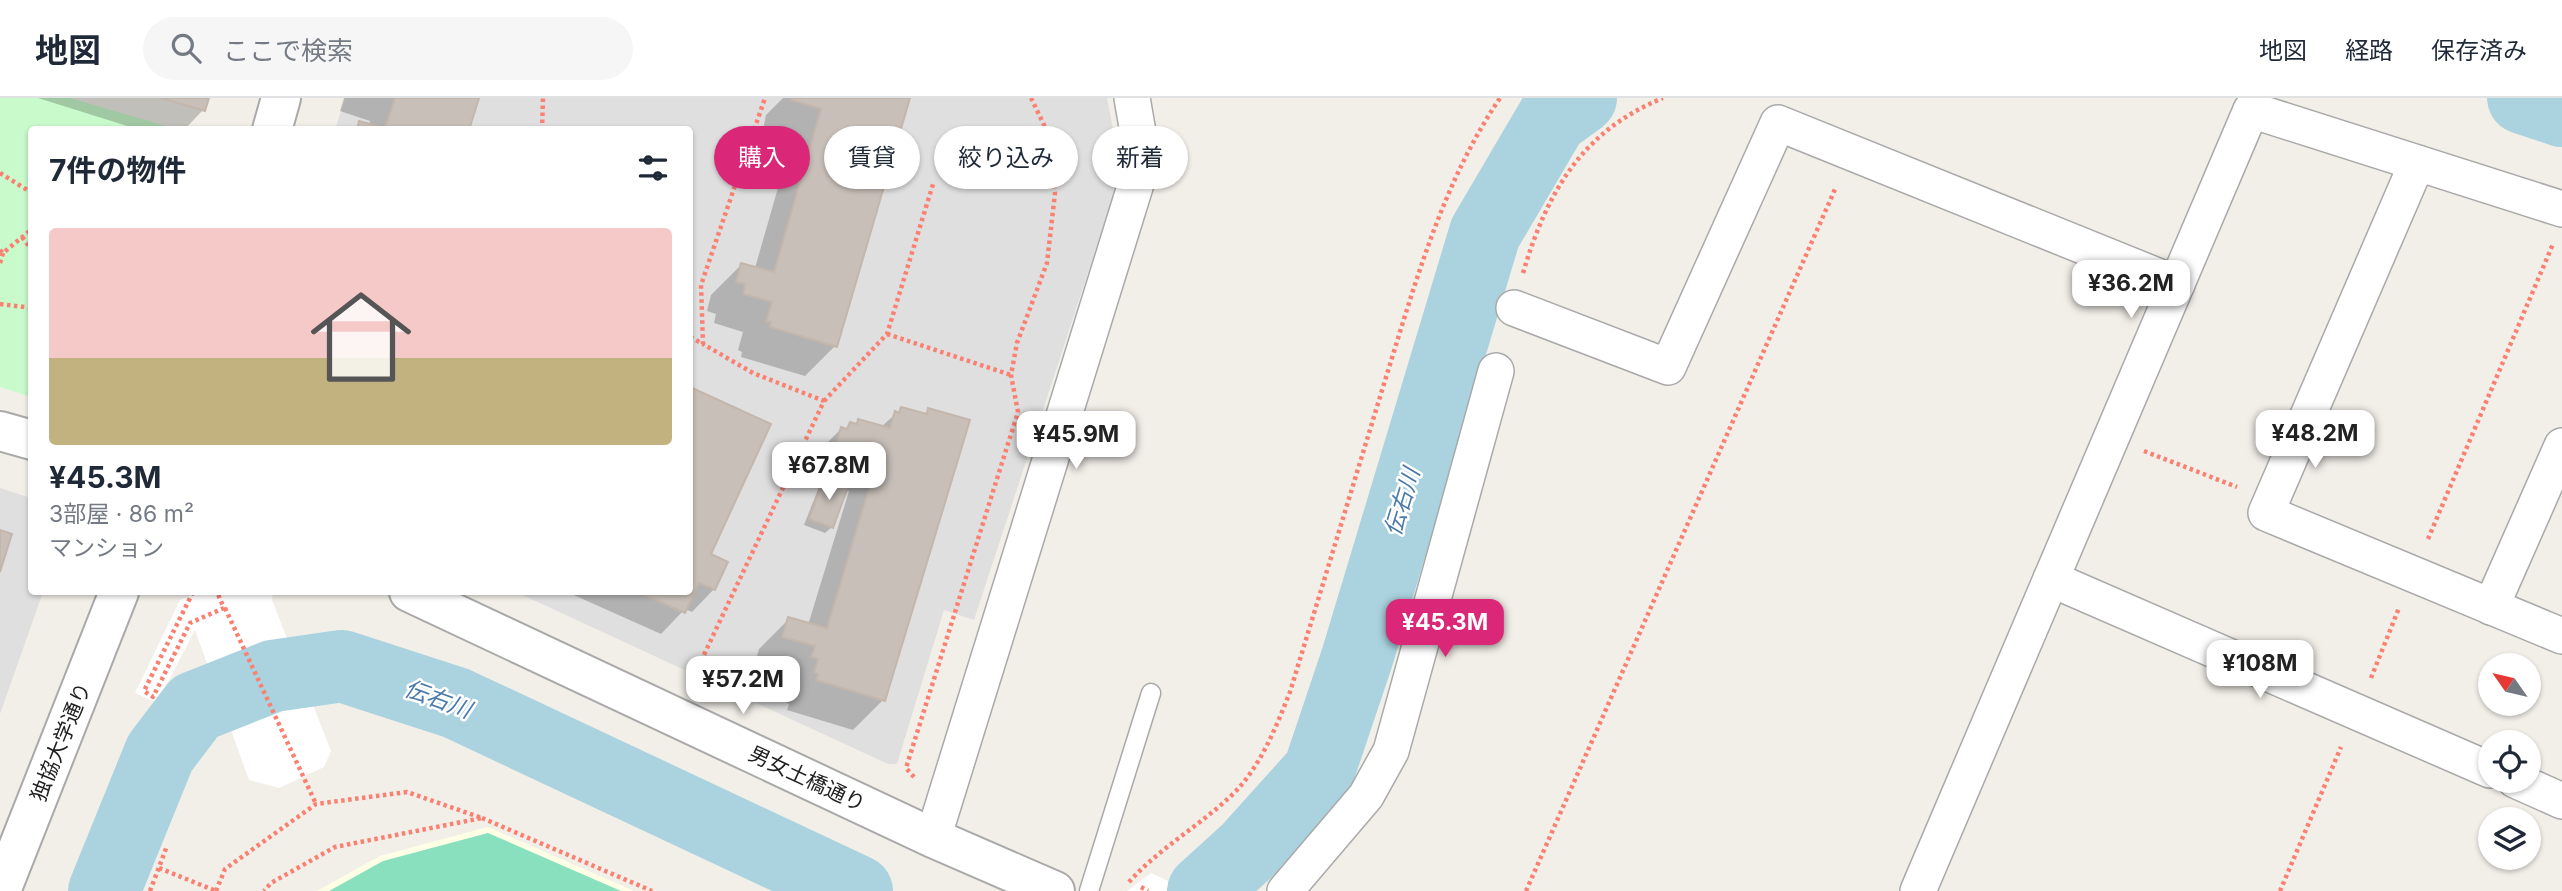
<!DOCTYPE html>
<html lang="ja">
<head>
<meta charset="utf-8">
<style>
	:root { --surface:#fff; --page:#f6f6f7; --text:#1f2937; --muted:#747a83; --line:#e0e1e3; --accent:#db2777 }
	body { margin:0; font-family:Inter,"Noto Sans JP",sans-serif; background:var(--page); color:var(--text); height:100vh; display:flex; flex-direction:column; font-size:26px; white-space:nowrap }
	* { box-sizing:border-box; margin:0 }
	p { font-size:23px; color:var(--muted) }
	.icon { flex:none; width:38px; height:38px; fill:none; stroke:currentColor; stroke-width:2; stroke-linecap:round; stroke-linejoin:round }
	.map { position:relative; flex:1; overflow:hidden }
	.panel { position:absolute; left:28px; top:28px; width:665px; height:469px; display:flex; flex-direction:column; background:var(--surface); border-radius:7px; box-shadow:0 2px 5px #0004 }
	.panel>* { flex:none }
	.hud { position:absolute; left:714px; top:28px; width:665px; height:63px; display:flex; gap:14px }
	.needle { width:46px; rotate:304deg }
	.buttons { position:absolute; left:2478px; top:555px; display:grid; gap:14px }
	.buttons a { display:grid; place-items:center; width:63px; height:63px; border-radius:50%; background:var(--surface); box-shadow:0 2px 5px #0004; font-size:35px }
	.price { position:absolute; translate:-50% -60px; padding:0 16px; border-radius:14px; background:#fff; color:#222; font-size:23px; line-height:46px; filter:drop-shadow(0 2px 4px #0008) }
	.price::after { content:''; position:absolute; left:50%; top:42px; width:21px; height:16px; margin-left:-10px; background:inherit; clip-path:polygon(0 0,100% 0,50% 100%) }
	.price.on { background:var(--accent); color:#fff }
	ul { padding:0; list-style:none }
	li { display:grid; align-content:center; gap:14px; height:371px; padding:0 21px }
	li span { display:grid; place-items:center; height:217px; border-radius:7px; color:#555 }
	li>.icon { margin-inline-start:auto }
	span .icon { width:126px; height:126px; fill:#fffc; stroke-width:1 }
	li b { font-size:30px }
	h2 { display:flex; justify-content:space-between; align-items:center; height:84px; padding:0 21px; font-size:30px }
	.pill { padding:0 24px; border-radius:32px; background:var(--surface); box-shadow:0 2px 5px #0004; font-size:24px; line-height:63px }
	.pill.on { background:var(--accent); color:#fff }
	header { display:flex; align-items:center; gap:42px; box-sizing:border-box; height:98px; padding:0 35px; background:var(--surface); border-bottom:2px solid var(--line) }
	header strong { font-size:33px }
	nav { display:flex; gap:38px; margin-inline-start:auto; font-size:24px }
	.search { width:490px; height:63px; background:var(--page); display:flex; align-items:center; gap:18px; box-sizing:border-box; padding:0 24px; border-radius:38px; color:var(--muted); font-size:26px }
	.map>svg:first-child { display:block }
</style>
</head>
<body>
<header>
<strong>地図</strong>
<div class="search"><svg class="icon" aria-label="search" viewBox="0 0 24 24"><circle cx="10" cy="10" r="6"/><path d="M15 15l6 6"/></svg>ここで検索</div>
<nav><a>地図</a><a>経路</a><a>保存済み</a></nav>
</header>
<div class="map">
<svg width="2562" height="793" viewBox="0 0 2562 793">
	<rect width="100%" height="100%" fill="#f2efe9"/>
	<!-- residential -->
	<g fill="#e0dfdf">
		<path d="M 345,0 L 1107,0 L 1121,74 L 974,522 L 944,512 L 897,666 L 888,666 L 516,494 L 690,494 L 690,32 L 335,32 Z"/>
		<path d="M 0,390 L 31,400 L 32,494 L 43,494 L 0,616 Z"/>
	</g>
	<!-- education -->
	<path fill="#ffffe5" d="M 488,729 L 634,793 L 317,793 L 380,758 Z"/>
	<!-- park -->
	<path fill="#c8facc" d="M 0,0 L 70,0 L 176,31 L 32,32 L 31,299 L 0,289 Z"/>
	<!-- pitch -->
	<path fill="#88e0be" d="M 488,735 L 621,793 L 329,793 L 383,763 Z"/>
	<!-- pier -->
	<g fill="#fff">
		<path d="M 198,494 L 273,494 L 272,502 L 331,653 L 324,669 L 279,690 L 249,682 L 195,532 L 157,605 L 135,595 L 180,502 Z"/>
		<path d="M 1151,775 L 1189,793 L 1127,793 Z"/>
	</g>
	<!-- shadow -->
	<g fill="#0003">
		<path d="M 38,0 L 207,0 L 203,12 L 184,32 L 140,32 Z"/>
		<path d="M 344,0 L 477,0 L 468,32 L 353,32 L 360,25 L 369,28 L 370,23 L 340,13 Z"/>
		<path d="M 783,0 L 908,0 L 835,248 L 805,278 L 741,259 L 742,254 L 738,252 L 743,234 L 714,225 L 716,216 L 707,213 L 711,197 L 741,167 L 755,170 L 792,41 L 763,32 L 766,17 Z"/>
		<path d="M 690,291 L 768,327 L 708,457 L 725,465 L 714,491 L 692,514 L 685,511 L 661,536 L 567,494 L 690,494 Z"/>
		<path d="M 901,311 L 923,317 L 929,312 L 883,602 L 853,632 L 787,612 L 789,606 L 785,604 L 789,591 L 782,589 L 786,578 L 754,569 L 759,551 L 789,521 L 808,527 L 849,393 L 845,392 L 832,429 L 825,435 L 804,427 L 821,384 L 806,380 L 811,361 L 841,331 L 844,332 L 859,323 L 881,329 Z"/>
	</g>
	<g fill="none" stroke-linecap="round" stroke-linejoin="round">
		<!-- river -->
		<g stroke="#aad3df" stroke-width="72">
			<path d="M 2523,0 L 2562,13"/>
			<path d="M 104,793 L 160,655 L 195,609 L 273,578 L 342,568 L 456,605 L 857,793"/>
			<path d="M 1203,793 L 1247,753 L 1319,673 L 1357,560 L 1485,135 L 1552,21 L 1581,0"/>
		</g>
	</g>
	<!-- building -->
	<g fill="#c7bfb8" stroke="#c4b6ab" stroke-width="2">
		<path d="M 161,0 L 209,0 L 205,13 Z"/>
		<path d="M 395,0 L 479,0 L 469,32 L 357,32 L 359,23 L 385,30 Z"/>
		<path d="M 792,0 L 910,0 L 837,249 L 770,229 L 771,224 L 766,223 L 772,204 L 743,196 L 745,186 L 736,184 L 741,165 L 774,174 L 821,11 L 791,2 Z"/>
		<path d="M 690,289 L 771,326 L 711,456 L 728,464 L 715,492 L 699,485 L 685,515 L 638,494 L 690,494 Z"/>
		<path d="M 901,309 L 927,316 L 928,310 L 970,322 L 885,603 L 816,582 L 818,576 L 814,574 L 818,561 L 811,559 L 815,548 L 782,539 L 788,519 L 827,530 L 877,363 L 835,350 L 841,329 L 847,331 L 850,324 L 857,326 L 858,321 L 890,330 L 895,313 L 899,315 Z"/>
		<path d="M 825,378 L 849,386 L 833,430 L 809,421 Z"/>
		<path d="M 0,432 L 12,436 L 0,474 Z"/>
	</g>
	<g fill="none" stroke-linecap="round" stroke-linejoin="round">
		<!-- service casing -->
		<g stroke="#a9a9a9" stroke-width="21">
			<path id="service" d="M 1089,793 L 1151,595"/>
		</g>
		<!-- minor casing -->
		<g stroke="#a9a9a9" stroke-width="38">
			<g id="minor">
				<path d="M 2417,65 L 2266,415 L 2562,538"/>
				<path d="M 1514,210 L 1668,269 L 1778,25 L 2177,186"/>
				<path d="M 2051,481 L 2490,672"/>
				<path d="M 2491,509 L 2562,348"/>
				<path d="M 2515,682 L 2562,703"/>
				<path d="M 933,740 L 1143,63 L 1132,0"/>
				<path d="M 1285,793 L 1366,698 L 1391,653 L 1496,273"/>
				<path d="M 1918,793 L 2251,12 L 2562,111"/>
			</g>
		</g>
		<!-- tertiary casing -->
		<g stroke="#a9a9a9" stroke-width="42">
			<g id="tertiary">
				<path d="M 272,32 L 281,0"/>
				<path d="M 0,333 L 32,342"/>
				<path d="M 409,494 L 933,740 L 1055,793"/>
				<path d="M 1,793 L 119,494"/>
			</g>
		</g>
		<!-- path -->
		<g stroke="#fa8072" stroke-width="4.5" stroke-dasharray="3.5 3.5" stroke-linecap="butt">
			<path d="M 542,32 L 543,0"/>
			<path d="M 0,75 L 32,95"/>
			<path d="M 22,139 L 32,152"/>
			<path d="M 0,152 L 3,155 L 32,131"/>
			<path d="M 0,165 L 3,155"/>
			<path d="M 1523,175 C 1547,94 1582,33 1663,0"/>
			<path d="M 0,206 L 32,210"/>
			<path d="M 887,236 L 1011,277"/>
			<path d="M 690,239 L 703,246 L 701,187 L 765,0"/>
			<path d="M 824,303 L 887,236 L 934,83"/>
			<path d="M 2144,353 L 2237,389"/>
			<path d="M 2428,441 L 2553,146"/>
			<path d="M 193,494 L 144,593 L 153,599 L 190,525 L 224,510 L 217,494"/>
			<path d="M 225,510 L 316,706"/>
			<path d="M 2371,580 L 2399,510"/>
			<path d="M 692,582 L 824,303 L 753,275 L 703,246"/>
			<path d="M 914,679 L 906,670 L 1018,314 L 1011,277 L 1017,245 L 1047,165 L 1055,95 L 1046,31 L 1031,0"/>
			<path d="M 482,720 L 652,793"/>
			<path d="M 159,770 L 216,793"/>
			<path d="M 1129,784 C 1160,749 1203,726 1236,693 C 1262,665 1276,629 1290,594 C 1321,492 1352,391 1383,289 C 1414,190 1441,87 1500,0"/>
			<path d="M 1141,789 L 1148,793"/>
			<path d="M 150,793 L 167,748"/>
			<path d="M 216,793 L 225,771 L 316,706 L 407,694 L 482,720 L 335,749 L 271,785 L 264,793"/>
			<path d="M 1526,793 L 1836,89"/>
			<path d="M 2280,793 L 2341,649"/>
		</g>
		<!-- service -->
		<use href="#service" stroke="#fff" stroke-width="18"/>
		<!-- minor -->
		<use href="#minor" stroke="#fff" stroke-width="35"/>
		<!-- tertiary -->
		<use href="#tertiary" stroke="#fff" stroke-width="38"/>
	</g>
	<g text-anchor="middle" stroke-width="5" stroke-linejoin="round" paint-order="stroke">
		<!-- street labels -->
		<g font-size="21" fill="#222" stroke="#fff">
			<text transform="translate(61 644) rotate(-68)" y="7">独協大学通り</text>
			<text transform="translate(807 681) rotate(25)" y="7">男女土橋通り</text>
		</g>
		<!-- water labels -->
		<g font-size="23" font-style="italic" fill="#4a7aab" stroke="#fff">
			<text transform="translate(1402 404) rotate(-73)" y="8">伝右川</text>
			<text transform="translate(438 601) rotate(20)" y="8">伝右川</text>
		</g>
	</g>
</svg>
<div class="buttons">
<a><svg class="needle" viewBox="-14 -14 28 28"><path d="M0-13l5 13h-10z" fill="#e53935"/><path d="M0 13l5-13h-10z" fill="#747a83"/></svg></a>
<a><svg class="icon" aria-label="locate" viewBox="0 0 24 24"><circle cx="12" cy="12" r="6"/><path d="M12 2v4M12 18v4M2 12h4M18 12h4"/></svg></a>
<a><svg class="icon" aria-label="layers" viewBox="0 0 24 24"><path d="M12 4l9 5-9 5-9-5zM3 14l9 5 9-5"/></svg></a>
</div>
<b class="price" style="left:2131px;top:222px">¥36.2M</b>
<b class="price" style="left:2315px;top:372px">¥48.2M</b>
<b class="price" style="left:1076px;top:373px">¥45.9M</b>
<b class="price" style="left:829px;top:404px">¥67.8M</b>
<b class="price on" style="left:1445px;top:561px">¥45.3M</b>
<b class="price" style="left:2260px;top:602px">¥108M</b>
<b class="price" style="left:743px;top:618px">¥57.2M</b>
<div class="hud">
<a class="pill on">購入</a>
<a class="pill">賃貸</a>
<a class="pill">絞り込み</a>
<a class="pill">新着</a>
</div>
<section class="panel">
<h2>7件の物件<svg class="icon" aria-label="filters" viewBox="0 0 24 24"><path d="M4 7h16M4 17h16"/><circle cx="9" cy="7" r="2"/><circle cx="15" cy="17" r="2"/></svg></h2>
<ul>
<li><span style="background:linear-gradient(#f6c9c9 60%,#c2b280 0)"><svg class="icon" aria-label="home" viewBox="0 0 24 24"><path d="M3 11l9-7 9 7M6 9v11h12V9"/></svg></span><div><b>¥45.3M</b><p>3部屋 · 86 m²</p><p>マンション</p></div></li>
</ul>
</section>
</div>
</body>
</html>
